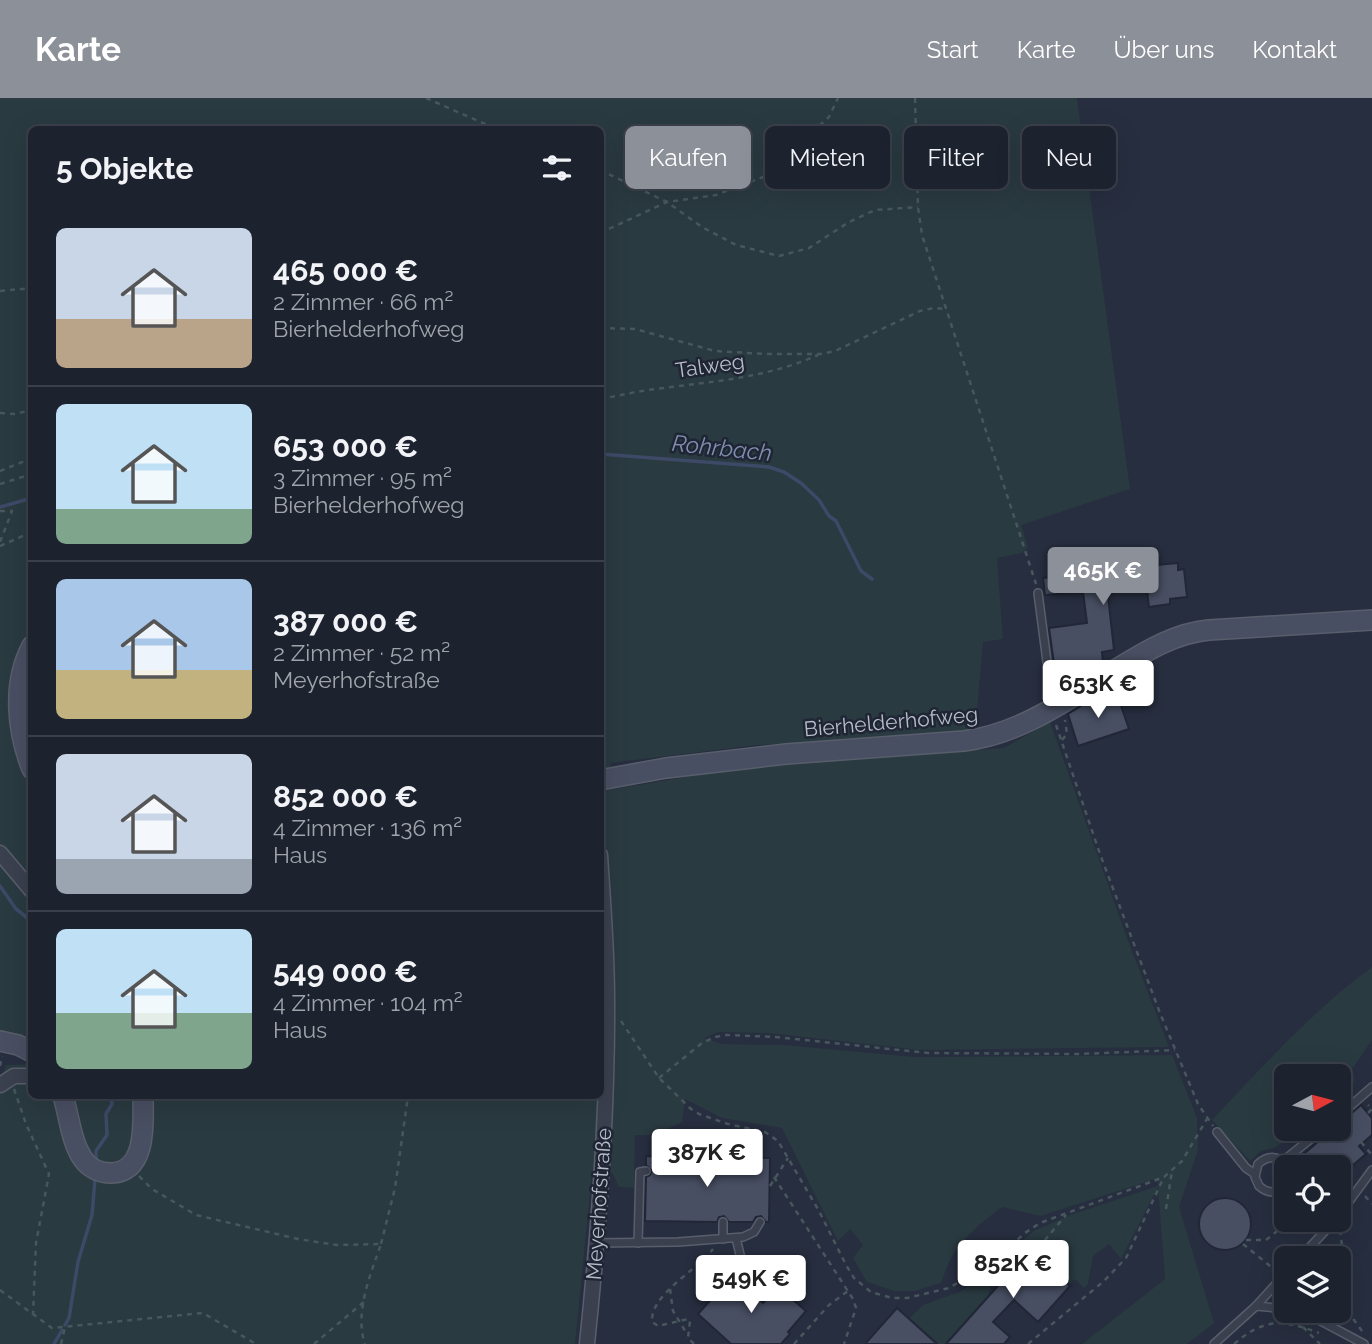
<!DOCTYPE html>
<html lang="de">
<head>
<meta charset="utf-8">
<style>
	:root { --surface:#1d222f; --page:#252a37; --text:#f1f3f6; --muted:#a0a4aa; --line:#3b3f4b; --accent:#8c9099 }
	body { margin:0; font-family:Raleway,sans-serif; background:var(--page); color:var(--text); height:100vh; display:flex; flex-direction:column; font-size:26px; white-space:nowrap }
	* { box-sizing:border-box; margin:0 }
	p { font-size:23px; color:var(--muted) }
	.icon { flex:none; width:38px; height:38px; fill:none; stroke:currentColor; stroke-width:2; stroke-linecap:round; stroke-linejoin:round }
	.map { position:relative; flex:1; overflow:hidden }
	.drawer { position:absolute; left:28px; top:28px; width:576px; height:973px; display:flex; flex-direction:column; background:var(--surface); border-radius:10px; box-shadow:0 7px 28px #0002,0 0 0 2px var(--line) }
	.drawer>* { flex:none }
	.banner { position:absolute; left:625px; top:28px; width:642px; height:63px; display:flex; gap:14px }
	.needle { width:46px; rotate:83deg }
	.fabs { position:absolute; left:1274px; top:966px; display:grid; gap:14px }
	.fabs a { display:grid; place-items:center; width:77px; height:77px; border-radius:10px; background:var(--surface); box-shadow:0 7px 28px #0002,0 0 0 2px var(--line); font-size:35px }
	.price { position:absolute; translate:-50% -60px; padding:0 16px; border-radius:7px; background:#fff; color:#222; font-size:23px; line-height:46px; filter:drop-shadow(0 2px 4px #0008) }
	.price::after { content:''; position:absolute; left:50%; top:42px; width:21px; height:16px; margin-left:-10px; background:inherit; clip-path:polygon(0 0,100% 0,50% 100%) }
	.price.selected { background:var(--accent); color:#fff }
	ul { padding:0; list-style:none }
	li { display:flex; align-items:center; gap:21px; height:175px; padding:0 28px }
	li+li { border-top:2px solid var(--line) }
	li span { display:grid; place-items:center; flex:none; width:196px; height:140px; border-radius:10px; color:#555 }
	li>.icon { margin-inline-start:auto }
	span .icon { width:84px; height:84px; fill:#fffc; stroke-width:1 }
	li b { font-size:30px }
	h2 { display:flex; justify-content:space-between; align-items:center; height:84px; padding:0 28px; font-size:30px }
	.pill { padding:0 24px; border-radius:10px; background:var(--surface); box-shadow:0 7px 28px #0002,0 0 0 2px var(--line); font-size:24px; line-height:63px }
	.pill.selected { background:var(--accent); color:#fff }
	header { display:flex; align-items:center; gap:42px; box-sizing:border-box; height:98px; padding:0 35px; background:var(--accent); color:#fff }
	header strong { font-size:33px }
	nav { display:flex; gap:38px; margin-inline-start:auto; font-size:24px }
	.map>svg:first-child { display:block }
</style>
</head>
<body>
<header>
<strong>Karte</strong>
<nav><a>Start</a><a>Karte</a><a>Über uns</a><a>Kontakt</a></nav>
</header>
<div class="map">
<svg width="1372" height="1246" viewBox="0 0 1372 1246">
	<rect width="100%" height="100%" fill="#272e3f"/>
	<!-- green -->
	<g fill="#293a40">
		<path d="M 0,0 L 1077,0 L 1130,391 L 1021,427 L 1028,449 L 1022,455 L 997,460 L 1003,541 L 983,544 L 977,612 L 972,633 L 757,647 L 610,665 L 615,691 L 751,668 L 1004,650 L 1050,624 L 1127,840 L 1169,949 L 919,952 L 769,935 L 718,934 L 704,940 L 722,946 L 784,947 L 915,959 L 1172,957 L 1197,1020 L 1198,1052 L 1179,1109 L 1214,1225 L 1187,1246 L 1082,1246 L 1165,1181 L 1158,1089 L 1121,1161 L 1109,1146 L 1093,1158 L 1088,1186 L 1084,1190 L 1075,1181 L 1069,1186 L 1026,1148 L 992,1186 L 988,1197 L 944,1246 L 939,1246 L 910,1220 L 923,1207 L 962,1193 L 1034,1133 L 1070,1117 L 1158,1088 L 1158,1080 L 1041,1118 L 1002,1109 C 971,1133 953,1147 941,1185 L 915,1193 L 894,1193 L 867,1184 L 853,1160 L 863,1147 L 850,1131 L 838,1143 L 782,1030 L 722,1020 L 685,1001 L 682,1024 L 655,1037 L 635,1037 L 634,1090 L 619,1089 L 613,1076 L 592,1075 L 575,1246 L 0,1246 L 0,988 L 5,967 L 31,966 L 32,998 L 600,998 L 600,32 L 32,32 L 31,964 L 0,937 Z"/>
		<path d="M 1372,869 L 1372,942 L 1352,971 L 1355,983 L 1339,1000 L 1339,978 L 1286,978 L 1286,1031 L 1301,1031 L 1276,1049 L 1260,1054 L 1250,1063 L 1212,1022 C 1262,969 1312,913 1372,869 Z"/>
	</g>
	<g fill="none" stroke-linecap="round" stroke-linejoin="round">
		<!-- stream -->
		<g stroke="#3d4967" stroke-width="3.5">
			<path d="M 600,356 L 769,369 L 784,374 L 801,385 L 819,402 L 829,418 L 836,423 L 861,473 L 872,481"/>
			<path d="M 0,409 L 32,400"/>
			<path d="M 0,788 L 16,811 L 25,818 L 32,826"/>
			<path d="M 96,1063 L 96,1053 L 107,1037 L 106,1016 L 112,1006 L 111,998"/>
			<path d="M 65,1227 L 69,1220 L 78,1164 L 92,1117 L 95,1081"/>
			<path d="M 54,1246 L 62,1232"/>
		</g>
	</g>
	<!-- building -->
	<g fill="#484f63" stroke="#212736" stroke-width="2">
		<path d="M 1068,460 L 1069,475 L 1178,465 L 1178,472 L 1184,471 L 1187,499 L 1170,501 L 1170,506 L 1149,509 L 1146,485 L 1107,489 L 1114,552 L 1102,554 L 1103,565 L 1099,568 L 1055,573 L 1049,530 L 1087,525 L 1083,494 L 1045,497 L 1043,480 L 1052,479 L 1050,461 Z"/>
		<path d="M 1111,596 L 1112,601 L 1118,599 L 1129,631 L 1078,648 L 1068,616 L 1089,603 Z"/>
		<path d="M 1361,1007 L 1372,1020 L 1372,1037 L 1359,1048 L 1366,1056 L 1339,1079 L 1339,1069 L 1308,1069 L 1299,1060 L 1333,1031 L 1339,1031 L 1339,1026 Z"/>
		<path d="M 646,1058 L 770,1060 L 769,1124 L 766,1124 L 761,1118 L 756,1119 L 753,1124 L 729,1124 L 724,1118 L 719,1119 L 717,1124 L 645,1123 L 646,1079 L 650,1077 L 652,1073 L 646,1067 Z"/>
		<circle cx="1225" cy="1126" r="26"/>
		<path d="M 1026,1149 L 1070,1188 L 1038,1224 L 1014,1202 L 993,1224 L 1010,1239 L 1004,1246 L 946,1246 L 998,1188 L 994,1185 Z"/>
		<path d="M 732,1178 L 763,1205 L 767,1201 L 772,1202 L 776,1200 L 775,1191 L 777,1188 L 806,1213 L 788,1234 L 790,1236 L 781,1246 L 731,1246 L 698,1216 Z"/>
		<path d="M 897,1210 L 937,1246 L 865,1246 Z"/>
	</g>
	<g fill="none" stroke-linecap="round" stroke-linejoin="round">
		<!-- lane casing -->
		<g stroke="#585e6c" stroke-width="10">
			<g id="lane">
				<path d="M 1038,495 L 1049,579 L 1062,603"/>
				<path d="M 1339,1018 L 1372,989"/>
				<path d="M 1217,1034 L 1246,1070 L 1255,1076"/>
				<path d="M 1283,1063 L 1323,1031"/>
				<path d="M 1286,1087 C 1278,1096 1268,1096 1259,1088 L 1255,1079 L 1258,1066 C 1268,1057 1280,1057 1288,1069"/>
				<path d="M 1339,1117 L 1372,1072"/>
				<path d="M 736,1140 L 743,1169 L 771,1196"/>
				<path d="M 723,1141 L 723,1124"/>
				<path d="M 597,1145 L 678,1144 L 743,1139 L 754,1134 L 760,1124"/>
				<path d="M 638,1145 L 640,1074 L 646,1073"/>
				<path d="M 1300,1160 L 1335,1122"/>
				<path d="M 1256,1208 L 1286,1211"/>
				<path d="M 1302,1213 L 1364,1246"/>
				<path d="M 1214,1246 L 1256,1208 L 1286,1175"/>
			</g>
		</g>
		<!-- street casing -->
		<g stroke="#585e6c" stroke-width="17">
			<g id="street">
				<path d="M 0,755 L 32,793"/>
				<path d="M 0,987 L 14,978 L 32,978"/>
				<path d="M 587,1246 C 599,1131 608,1016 607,900 C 607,852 603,804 600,757"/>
			</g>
		</g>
		<!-- secondary casing -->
		<g stroke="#585e6c" stroke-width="22">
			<g id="secondary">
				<path d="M 32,548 C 12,585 17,633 32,671"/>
				<path d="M 600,682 L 666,670 L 786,656 L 964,643 C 1022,636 1071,599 1120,569 C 1148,552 1176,535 1209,532 L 1372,522"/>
				<path d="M 0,943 L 18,947 L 32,954"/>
				<path d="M 63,998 C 69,1017 71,1044 83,1061 C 89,1070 100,1075 111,1075 C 148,1074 143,1023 143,998"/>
			</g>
		</g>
		<!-- path -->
		<g stroke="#47575d" stroke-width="2.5" stroke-dasharray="5 5" stroke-linecap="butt">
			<path d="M 426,0 L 499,32"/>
			<path d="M 915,0 L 918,109 L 922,137 L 1036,486"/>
			<path d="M 600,72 L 667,104 L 702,129 L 736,147 L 779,158 L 809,150 L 849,124 L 875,112 L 918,109"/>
			<path d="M 600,135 L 667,104 L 716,97 L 763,79 L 829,19 L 838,0"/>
			<path d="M 0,193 L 32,190"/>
			<path d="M 600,230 L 635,231 L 715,253 L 765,256 L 821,256 L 835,253 L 920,213 L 934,210 L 944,211"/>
			<path d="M 600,301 C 622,297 643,292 664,290 C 717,283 769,279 818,257"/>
			<path d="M 0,315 L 14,316 L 32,312"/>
			<path d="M 0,373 L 32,360"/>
			<path d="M 0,386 L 32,376"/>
			<path d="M 0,413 L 12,413 L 0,444"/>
			<path d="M 0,448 L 32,434"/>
			<path d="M 1056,627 L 1100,756 L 1160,915 L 1198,1006 L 1213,1028"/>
			<path d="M 1062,642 L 1067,636 L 1065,622"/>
			<path d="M 621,923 L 659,980 L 691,1011 L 699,1016 L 728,1026 L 765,1034 L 778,1043 L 819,1113 L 846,1167 L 854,1180 L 871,1194 L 892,1200 L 907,1200 L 949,1190 L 992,1164 L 1025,1135 L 1040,1125 L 1164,1079 L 1182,1063 L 1207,1021"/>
			<path d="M 0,968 L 2,958"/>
			<path d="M 659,980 L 702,945 L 715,939 L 727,937 L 776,939 L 928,955 L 1080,956 L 1175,952"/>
			<path d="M 14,991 L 26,1026 L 49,1076 L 36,1145 L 33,1217"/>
			<path d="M 1368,1015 L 1372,1011 L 1368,1007"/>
			<path d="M 1361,1044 L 1372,1057"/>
			<path d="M 139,1078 L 152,1091 L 196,1117 L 298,1141 L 337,1147 L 381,1146 C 371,1175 354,1215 365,1246"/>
			<path d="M 774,1079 L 853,1201 L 856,1210 L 844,1246"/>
			<path d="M 1339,1087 L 1354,1079"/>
			<path d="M 770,1088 L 788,1060"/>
			<path d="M 1365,1098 L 1372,1106"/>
			<path d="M 1166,1111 L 1172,1073"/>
			<path d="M 1340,1132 L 1350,1210 L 1354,1222 L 1362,1233"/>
			<path d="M 1246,1142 L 1266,1142 L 1291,1122"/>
			<path d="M 381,1146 L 395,1090 L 408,998"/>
			<path d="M 1243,1146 L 1275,1172"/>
			<path d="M 1019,1173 L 1066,1117"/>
			<path d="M 670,1191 L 673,1213 L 687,1236"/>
			<path d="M 0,1192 L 52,1230 L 203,1215 L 256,1246"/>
			<path d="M 1303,1229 L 1320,1246"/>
			<path d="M 61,1246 L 65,1229"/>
			<path d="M 314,1246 L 365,1203"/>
			<path d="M 694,1246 L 688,1240 L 690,1223 L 688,1221 L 658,1228 L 652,1224 C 650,1196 698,1172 713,1151"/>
			<path d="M 794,1246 L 829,1207 L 848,1193"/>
			<path d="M 1028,1246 L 1104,1183 L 1126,1160 L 1164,1079"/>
			<path d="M 1234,1246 C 1264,1220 1283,1221 1319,1235"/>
		</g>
		<!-- lane -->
		<use href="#lane" stroke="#3b404f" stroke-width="7"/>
		<!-- street -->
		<use href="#street" stroke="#3b404f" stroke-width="14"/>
		<!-- secondary -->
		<use href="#secondary" stroke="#494f62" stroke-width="19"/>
	</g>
	<g text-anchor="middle" stroke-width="5" stroke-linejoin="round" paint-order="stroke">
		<!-- street labels -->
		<g font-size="21" fill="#b7bcc9" stroke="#1f2534">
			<text transform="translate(710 268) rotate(-8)" y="7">Talweg</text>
			<text transform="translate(891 624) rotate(-5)" y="7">Bierhelderhofweg</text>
			<text transform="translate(599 1106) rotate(-86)" y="7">Meyerhofstraße</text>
		</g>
		<!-- water labels -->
		<g font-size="23" font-style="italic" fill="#808eaf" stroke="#1f2534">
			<text transform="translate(722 350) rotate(6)" y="8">Rohrbach</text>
		</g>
	</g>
</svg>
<div class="fabs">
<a><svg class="needle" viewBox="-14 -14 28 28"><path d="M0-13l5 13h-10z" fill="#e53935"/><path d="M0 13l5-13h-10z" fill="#a0a4aa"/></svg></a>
<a><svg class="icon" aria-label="locate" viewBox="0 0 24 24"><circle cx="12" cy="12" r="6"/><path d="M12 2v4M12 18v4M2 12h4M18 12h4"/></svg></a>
<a><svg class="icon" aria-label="layers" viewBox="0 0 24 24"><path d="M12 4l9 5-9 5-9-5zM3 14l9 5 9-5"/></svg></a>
</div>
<b class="price selected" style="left:1103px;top:509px">465K €</b>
<b class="price" style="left:1098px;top:622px">653K €</b>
<b class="price" style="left:707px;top:1091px">387K €</b>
<b class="price" style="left:1013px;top:1202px">852K €</b>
<b class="price" style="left:751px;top:1217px">549K €</b>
<div class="banner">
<a class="pill selected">Kaufen</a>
<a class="pill">Mieten</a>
<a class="pill">Filter</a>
<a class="pill">Neu</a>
</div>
<section class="drawer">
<h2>5 Objekte<svg class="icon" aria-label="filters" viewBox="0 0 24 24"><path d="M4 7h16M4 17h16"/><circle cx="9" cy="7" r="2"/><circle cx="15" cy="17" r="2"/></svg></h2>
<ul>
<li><span style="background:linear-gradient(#c9d6e8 65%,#b9a48a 0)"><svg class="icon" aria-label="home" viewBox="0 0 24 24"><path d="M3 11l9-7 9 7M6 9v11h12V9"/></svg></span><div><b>465 000 €</b><p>2 Zimmer · 66 m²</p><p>Bierhelderhofweg</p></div></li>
<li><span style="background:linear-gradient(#bfe0f5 75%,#7fa58c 0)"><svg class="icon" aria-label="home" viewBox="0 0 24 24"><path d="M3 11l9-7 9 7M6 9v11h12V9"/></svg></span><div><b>653 000 €</b><p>3 Zimmer · 95 m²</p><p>Bierhelderhofweg</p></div></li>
<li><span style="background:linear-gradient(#a9c7e8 65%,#c2b280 0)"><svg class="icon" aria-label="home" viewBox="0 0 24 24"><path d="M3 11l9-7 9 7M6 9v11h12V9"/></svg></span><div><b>387 000 €</b><p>2 Zimmer · 52 m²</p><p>Meyerhofstraße</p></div></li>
<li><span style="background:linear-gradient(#c9d6e8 75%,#9aa5b1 0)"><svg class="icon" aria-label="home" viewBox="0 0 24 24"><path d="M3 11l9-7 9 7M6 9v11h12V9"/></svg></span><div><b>852 000 €</b><p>4 Zimmer · 136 m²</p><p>Haus</p></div></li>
<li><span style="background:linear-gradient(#bfe0f5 60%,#7fa58c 0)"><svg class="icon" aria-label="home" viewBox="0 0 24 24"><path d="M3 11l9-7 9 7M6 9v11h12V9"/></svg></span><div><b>549 000 €</b><p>4 Zimmer · 104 m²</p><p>Haus</p></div></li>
</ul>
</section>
</div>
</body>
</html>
